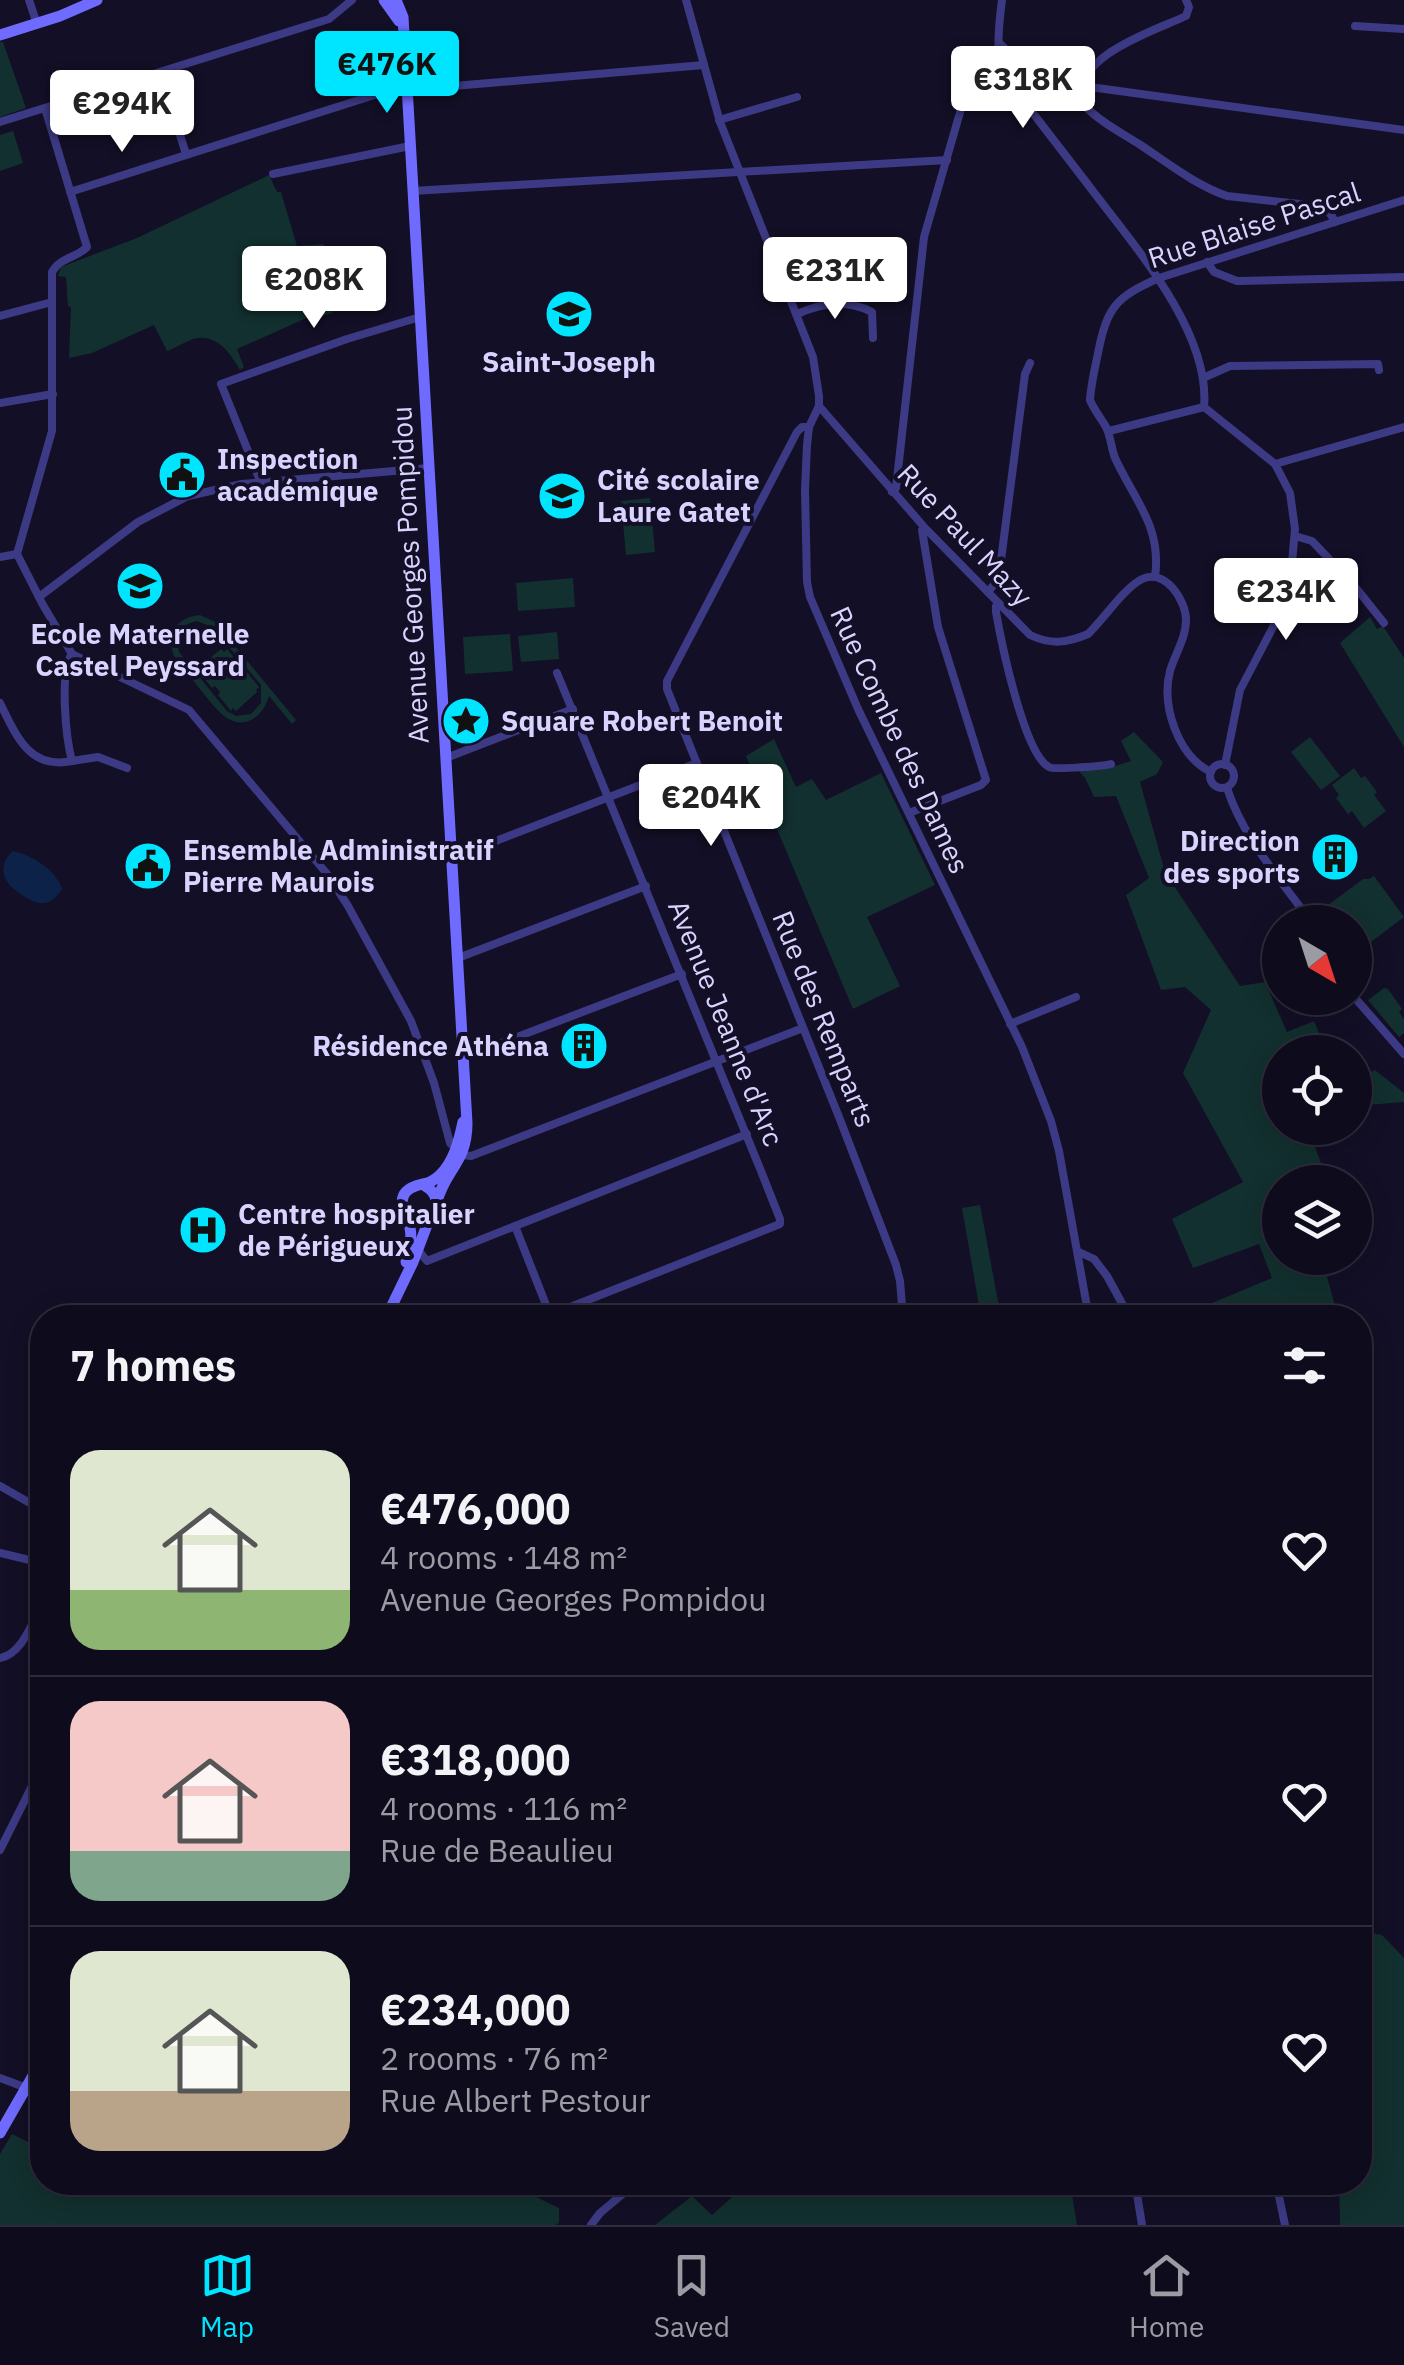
<!DOCTYPE html>
<html lang="en">
<head>
<meta charset="utf-8">
<style>
	:root { --surface:#0e0b1c; --page:#171425; --text:#f1f3f6; --muted:#9b9ba3; --line:#2e2b3b; --accent:#00e5ff }
	body { margin:0; font-family:"IBM Plex Sans",sans-serif; background:var(--page); color:var(--text); height:100vh; display:flex; flex-direction:column; font-size:38px; white-space:nowrap }
	* { box-sizing:border-box; margin:0 }
	p { font-size:32px; color:var(--muted) }
	.icon { flex:none; width:55px; height:55px; fill:none; stroke:currentColor; stroke-width:2; stroke-linecap:round; stroke-linejoin:round }
	.map { position:relative; flex:1; overflow:hidden }
	.drawer { position:absolute; left:30px; top:1305px; width:1342px; height:890px; display:flex; flex-direction:column; background:var(--surface); border-radius:40px; box-shadow:0 5px 25px #0003,0 0 0 2px var(--line) }
	.drawer>* { flex:none }
	.needle { width:65px; rotate:141deg }
	.controls { position:absolute; left:1262px; top:905px; display:grid; gap:20px }
	.controls a { display:grid; place-items:center; width:110px; height:110px; border-radius:50%; background:var(--surface); box-shadow:0 5px 25px #0003,0 0 0 2px var(--line); font-size:50px }
	.price { position:absolute; translate:-50% -85px; padding:0 22px; border-radius:10px; background:#fff; color:#222; font-size:32px; line-height:65px; filter:drop-shadow(0 2px 5px #0008) }
	.price::after { content:''; position:absolute; left:50%; top:60px; width:30px; height:22px; margin-left:-15px; background:inherit; clip-path:polygon(0 0,100% 0,50% 100%) }
	.price.current { background:var(--accent); color:#111 }
	ul { padding:0; list-style:none }
	li { display:flex; align-items:center; gap:30px; height:250px; padding:0 40px }
	li+li { border-top:2px solid var(--line) }
	li span { display:grid; place-items:center; flex:none; width:280px; height:200px; border-radius:30px; color:#555 }
	li>.icon { margin-inline-start:auto }
	span .icon { width:120px; height:120px; fill:#fffc; stroke-width:1 }
	li b { font-size:42px }
	h2 { display:flex; justify-content:space-between; align-items:center; height:120px; padding:0 40px; font-size:42px }
	.dock { display:flex; justify-content:space-around; align-items:center; height:140px; border-top:2px solid var(--line); background:var(--surface); font-size:28px; color:var(--muted) }
	.dock a { display:grid; justify-items:center; gap:5px }
	.dock .current { color:var(--accent) }
	.map>svg:first-child { display:block }
</style>
</head>
<body>
<div class="map">
<svg width="1404" height="2225" viewBox="0 0 1404 2225">
	<rect width="100%" height="100%" fill="#130f26"/>
	<!-- green -->
	<g fill="#12302f" fill-rule="evenodd">
		<path d="M 0,42 L 3,42 L 26,108 L 0,117 Z"/>
		<path d="M 13,131 L 23,163 L 0,171 L 0,135 Z"/>
		<path d="M 269,175 L 277,192 L 281,192 L 297,246 L 324,244 L 326,278 L 331,286 L 324,287 L 324,298 L 332,299 L 333,313 L 319,317 L 318,314 L 311,316 L 237,349 L 244,367 L 240,370 C 231,354 218,335 197,338 C 187,340 176,348 167,351 L 154,325 L 92,353 L 69,358 L 71,307 L 68,306 L 66,277 L 58,276 L 61,267 L 137,238 Z"/>
		<path d="M 650,498 L 655,552 L 626,555 L 621,501 Z"/>
		<path d="M 573,578 L 575,607 L 518,611 L 516,583 Z"/>
		<path d="M 200,615 L 215,622 L 296,720 L 292,724 L 269,696 C 264,714 247,731 227,718 C 214,710 186,670 174,656 C 165,634 177,617 200,615 ZM 197,621 L 212,627 L 261,685 L 261,703 L 251,714 L 236,716 L 227,711 L 179,652 C 175,636 180,624 197,621 Z"/>
		<path d="M 1370,617 L 1377,629 L 1383,626 L 1404,658 L 1404,747 L 1340,643 Z"/>
		<path d="M 557,632 L 559,659 L 521,662 L 518,636 Z"/>
		<path d="M 510,634 L 513,671 L 465,674 L 463,637 Z"/>
		<path d="M 221,649 L 224,652 L 227,649 L 240,665 L 237,668 L 242,674 L 246,671 L 259,687 L 256,690 L 257,692 L 236,711 L 233,708 L 231,711 L 218,695 L 220,692 L 215,686 L 212,688 L 199,672 L 201,670 L 199,667 Z"/>
		<path d="M 1134,732 L 1163,762 L 1157,774 L 1140,782 L 1165,872 L 1240,986 L 1265,982 L 1287,1032 L 1314,1021 L 1327,1052 L 1280,1052 L 1280,1128 L 1318,1128 L 1310,1133 L 1328,1182 L 1280,1182 L 1280,1258 L 1322,1258 L 1338,1317 L 1190,1317 L 1188,1313 L 1272,1278 L 1259,1244 L 1193,1268 L 1172,1219 L 1243,1182 L 1183,1073 L 1211,1010 L 1185,987 L 1161,990 L 1126,895 L 1149,878 L 1116,796 L 1094,797 L 1085,778 L 1077,769 L 1106,769 L 1131,761 L 1121,741 Z"/>
		<path d="M 1310,737 L 1340,776 L 1321,790 L 1291,752 Z"/>
		<path d="M 774,739 L 796,787 L 812,779 L 826,800 L 881,773 L 935,885 L 867,917 L 900,986 L 853,1009 L 746,756 Z"/>
		<path d="M 1354,768 L 1361,778 L 1365,776 L 1377,792 L 1374,795 L 1386,811 L 1364,828 L 1352,811 L 1348,814 L 1336,798 L 1339,795 L 1332,785 Z"/>
		<path d="M 1374,876 L 1404,917 L 1355,954 L 1355,922 L 1322,922 L 1316,914 L 1363,879 L 1369,879 Z"/>
		<path d="M 1384,988 L 1388,989 L 1402,1009 L 1399,1012 L 1404,1019 L 1404,1033 L 1399,1037 L 1368,1000 Z"/>
		<path d="M 1375,1070 L 1404,1093 L 1404,1102 L 1355,1106 L 1355,1079 Z"/>
		<path d="M 980,1205 L 1001,1317 L 981,1317 L 962,1208 Z"/>
		<path d="M 1360,1931 L 1382,1935 L 1404,1958 L 1404,2225 L 1340,2225 L 1339,2183 L 1360,2182 Z"/>
		<path d="M 42,2083 L 42,2182 L 507,2183 L 559,2208 L 559,2223 L 555,2225 L 0,2225 L 0,2154 L 12,2134 L 30,2143 L 42,2122 L 29,2114 L 33,2099 Z"/>
		<path d="M 748,2183 L 1070,2183 L 1077,2225 L 655,2225 L 692,2196 L 712,2215 Z"/>
	</g>
	<!-- water -->
	<path fill="#0c2248" d="M 13,851 C 32,855 56,870 62,889 C 47,913 31,902 14,889 C 0,878 0,862 13,851 Z"/>
	<g fill="none" stroke-linecap="round" stroke-linejoin="round">
		<!-- street -->
		<g stroke="#3d3a85" stroke-width="8">
			<path d="M 29,0 L 37,24"/>
			<path d="M 686,0 L 720,122 L 813,357 L 819,396 L 819,406 L 809,427 L 807,445 L 805,490 L 807,582 L 810,597 L 858,709 L 1022,1047 L 1051,1121 L 1059,1151 L 1089,1318"/>
			<path d="M 1002,0 C 999,23 996,50 1002,73 C 1030,109 1058,146 1086,182 C 1130,241 1211,330 1204,407 L 1275,464 L 1290,493 L 1295,529 L 1290,586 L 1282,610 L 1240,690 L 1225,765"/>
			<path d="M 1186,0 L 1189,7 L 1186,16 C 1154,31 1071,56 1082,103 C 1097,120 1120,132 1139,144 C 1168,163 1195,185 1227,196 L 1318,206 C 1327,209 1331,213 1335,222"/>
			<path d="M 1355,26 L 1404,29"/>
			<path d="M 1000,44 L 1031,73 L 1061,83 L 1404,130"/>
			<path d="M 160,72 L 186,154"/>
			<path d="M 406,90 L 704,65"/>
			<path d="M 45,108 L 87,247 C 77,258 60,257 52,272 L 52,431 L 17,554 L 43,605 L 72,654 L 189,710 L 328,875 L 348,906 L 411,1021 L 434,1083 L 450,1143 L 462,1155 L 471,1156 L 803,1028"/>
			<path d="M 719,120 L 797,97"/>
			<path d="M 0,122 L 329,19 L 352,0"/>
			<path d="M 273,174 L 410,146"/>
			<path d="M 412,191 L 947,160"/>
			<path d="M 70,192 L 406,85"/>
			<path d="M 1207,262 L 1214,272 L 1237,281 L 1404,277"/>
			<path d="M 797,314 C 822,303 846,299 872,312 L 873,338"/>
			<path d="M 0,316 L 52,302"/>
			<path d="M 1203,378 L 1230,366 L 1378,364 L 1379,370"/>
			<path d="M 0,403 L 53,394"/>
			<path d="M 819,406 L 925,528 L 1030,635 C 1051,645 1067,643 1088,634 C 1104,619 1123,589 1142,579 C 1165,568 1186,600 1186,620 C 1186,638 1175,654 1170,671 C 1161,706 1178,756 1211,772"/>
			<path d="M 809,427 L 802,427 L 797,432 L 667,681 L 667,689 L 839,1117 L 896,1265 L 900,1281 L 903,1318"/>
			<path d="M 1109,431 L 1204,407"/>
			<path d="M 1275,464 L 1404,427"/>
			<path d="M 261,483 L 221,384 L 347,339 L 420,317"/>
			<path d="M 892,492 L 896,488 L 924,237 L 963,102 L 1000,44"/>
			<path d="M 1295,536 L 1312,541 L 1352,583 L 1384,623"/>
			<path d="M 0,557 L 17,554"/>
			<path d="M 1155,577 C 1162,527 1135,501 1115,458 C 1111,448 1111,437 1106,427 C 1101,418 1094,410 1090,400 C 1091,384 1095,368 1098,353 C 1107,307 1116,297 1159,278 L 1404,200"/>
			<path d="M 988,592 L 996,582 L 1000,568 L 1025,374 L 1030,363"/>
			<path d="M 39,597 L 138,522 L 188,496 L 242,484 L 429,468"/>
			<path d="M 999,604 L 996,606 L 996,612 C 1001,641 1024,754 1049,767 C 1053,770 1105,766 1111,764"/>
			<path d="M 0,703 C 16,735 29,770 72,761 C 66,739 59,671 72,654"/>
			<path d="M 446,758 L 573,709"/>
			<path d="M 72,761 L 98,757 L 127,768"/>
			<circle cx="1222" cy="776" r="12"/>
			<path d="M 1227,788 C 1243,838 1281,880 1311,922"/>
			<path d="M 909,813 L 981,785 L 986,780 L 938,627 L 922,530 L 924,528"/>
			<path d="M 452,858 L 697,763"/>
			<path d="M 458,958 L 646,886"/>
			<path d="M 1355,998 L 1404,1054"/>
			<path d="M 1010,1024 L 1076,997"/>
			<path d="M 462,1058 L 682,974"/>
			<path d="M 515,1226 L 550,1315 L 780,1224 L 780,1219 L 761,1171 L 557,673"/>
			<path d="M 418,1250 L 427,1261 L 747,1134"/>
			<path d="M 1079,1252 L 1094,1259 L 1107,1276 L 1130,1318"/>
			<path d="M 0,1486 L 42,1510"/>
			<path d="M 0,1553 L 42,1563"/>
			<path d="M 0,1658 C 22,1654 32,1623 42,1605"/>
			<path d="M 0,1850 L 42,1766"/>
			<path d="M 0,2078 L 27,2088"/>
			<path d="M 1135,2182 L 1142,2225"/>
			<path d="M 1276,2182 L 1285,2225"/>
			<path d="M 591,2225 L 600,2213 L 637,2182"/>
		</g>
		<!-- secondary -->
		<g stroke="#6f6bff" stroke-width="11">
			<path d="M 384,0 L 399,21"/>
			<path d="M 396,0 L 403,17 L 467,1123 C 467,1164 445,1169 437,1202"/>
			<path d="M 0,35 L 60,16 L 97,0"/>
			<path d="M 425,1186 C 438,1193 439,1205 430,1217 L 416,1219 C 404,1213 395,1197 411,1188 C 423,1181 427,1187 440,1175 C 454,1161 459,1141 463,1122"/>
			<path d="M 406,1262 C 412,1244 413,1232 406,1213"/>
			<path d="M 386,1318 L 413,1262 L 430,1217"/>
			<path d="M 0,2133 L 42,2060"/>
		</g>
	</g>
	<!-- icons -->
	<defs>
		<g id="school-disc" transform="scale(2.5)"><circle r="9.5" fill="#00e5ff" stroke="#130f26"/><path d="M0-5L7-2L0 1L-7-2ZM-4 1L0 2.5L4 1V4Q0 6-4 4Z" fill="#111"/></g>
		<g id="civic-disc" transform="scale(2.5)"><circle r="9.5" fill="#00e5ff" stroke="#130f26"/><path d="M-.6-6.5H3V-4.5H.6V-3L4-1V1h2V6H-6V1h2V-1L-.6-3ZM-1.2 2.5V6h2.4V2.5Z" fill="#111"/></g>
		<g id="sight-disc" transform="scale(2.5)"><circle r="9.5" fill="#00e5ff" stroke="#130f26"/><path d="M0-6L1.8-2.2L6-1.7L2.9 1.2L3.7 5.4L0 3.3L-3.7 5.4L-2.9 1.2L-6-1.7L-1.8-2.2Z" fill="#111"/></g>
		<g id="building-disc" transform="scale(2.5)"><circle r="9.5" fill="#00e5ff" stroke="#130f26"/><path d="M-4-6H4V6H1V3H-1V6H-4ZM-2.5-4.3h1.7v1.8h-1.7ZM.8-4.3h1.7v1.8H.8ZM-2.5-1h1.7V.8h-1.7ZM.8-1h1.7V.8H.8Z" fill="#111"/></g>
		<g id="hospital-disc" transform="scale(2.5)"><circle r="9.5" fill="#00e5ff" stroke="#130f26"/><path d="M-5-5h3v3.5h4V-5h3V5h-3V1.5h-4V5h-3Z" fill="#111"/></g>
	</defs>
	<g fill-rule="evenodd">
		<use href="#school-disc" x="569" y="314"/>
		<use href="#civic-disc" x="182" y="475"/>
		<use href="#school-disc" x="562" y="496"/>
		<use href="#school-disc" x="140" y="586"/>
		<use href="#sight-disc" x="466" y="721"/>
		<use href="#building-disc" x="1335" y="857"/>
		<use href="#civic-disc" x="148" y="866"/>
		<use href="#building-disc" x="584" y="1046"/>
		<use href="#hospital-disc" x="203" y="1230"/>
	</g>
	<g text-anchor="middle" stroke-width="8" stroke-linejoin="round" paint-order="stroke">
		<!-- street labels -->
		<g font-size="28" fill="#d9d4ff" stroke="#130f26">
			<text transform="translate(1254 225) rotate(-18)" y="10">Rue Blaise Pascal</text>
			<text transform="translate(965 535) rotate(47)" y="10">Rue Paul Mazy</text>
			<text transform="translate(410 575) rotate(-93)" y="10">Avenue Georges Pompidou</text>
			<text transform="translate(900 740) rotate(65)" y="10">Rue Combe des Dames</text>
			<text transform="translate(824 1019) rotate(68)" y="10">Rue des Remparts</text>
			<text transform="translate(726 1023) rotate(68)" y="10">Avenue Jeanne d'Arc</text>
		</g>
		<!-- poi labels -->
		<g font-size="28" font-weight="bold" fill="#d9d4ff" stroke="#130f26" text-anchor="start">
			<text x="569" y="372" text-anchor="middle">Saint-Joseph</text>
			<text x="217" y="469">Inspection<tspan x="217" dy="32">académique</tspan></text>
			<text x="597" y="490">Cité scolaire<tspan x="597" dy="32">Laure Gatet</tspan></text>
			<text x="140" y="644" text-anchor="middle">Ecole Maternelle<tspan x="140" dy="32">Castel Peyssard</tspan></text>
			<text x="501" y="731">Square Robert Benoit</text>
			<text x="1300" y="851" text-anchor="end">Direction<tspan x="1300" dy="32">des sports</tspan></text>
			<text x="183" y="860">Ensemble Administratif<tspan x="183" dy="32">Pierre Maurois</tspan></text>
			<text x="549" y="1056" text-anchor="end">Résidence Athéna</text>
			<text x="238" y="1224">Centre hospitalier<tspan x="238" dy="32">de Périgueux</tspan></text>
		</g>
	</g>
</svg>
<div class="controls">
<a><svg class="needle" viewBox="-14 -14 28 28"><path d="M0-13l5 13h-10z" fill="#e53935"/><path d="M0 13l5-13h-10z" fill="#9b9ba3"/></svg></a>
<a><svg class="icon" aria-label="locate" viewBox="0 0 24 24"><circle cx="12" cy="12" r="6"/><path d="M12 2v4M12 18v4M2 12h4M18 12h4"/></svg></a>
<a><svg class="icon" aria-label="layers" viewBox="0 0 24 24"><path d="M12 4l9 5-9 5-9-5zM3 14l9 5 9-5"/></svg></a>
</div>
<b class="price current" style="left:387px;top:116px">€476K</b>
<b class="price" style="left:1023px;top:131px">€318K</b>
<b class="price" style="left:122px;top:155px">€294K</b>
<b class="price" style="left:835px;top:322px">€231K</b>
<b class="price" style="left:314px;top:331px">€208K</b>
<b class="price" style="left:1286px;top:643px">€234K</b>
<b class="price" style="left:711px;top:849px">€204K</b>
<section class="drawer">
<h2>7 homes<svg class="icon" aria-label="filters" viewBox="0 0 24 24"><path d="M4 7h16M4 17h16"/><circle cx="9" cy="7" r="2"/><circle cx="15" cy="17" r="2"/></svg></h2>
<ul>
<li><span style="background:linear-gradient(#dfe7d0 70%,#8fb573 0)"><svg class="icon" aria-label="home" viewBox="0 0 24 24"><path d="M3 11l9-7 9 7M6 9v11h12V9"/></svg></span><div><b>€476,000</b><p>4 rooms · 148 m²</p><p>Avenue Georges Pompidou</p></div><svg class="icon" aria-label="heart" viewBox="0 0 24 24"><path d="M12 20l-8-8c-3-5 5-10 8-4 3-6 11-1 8 4z"/></svg></li>
<li><span style="background:linear-gradient(#f6c9c9 75%,#7fa58c 0)"><svg class="icon" aria-label="home" viewBox="0 0 24 24"><path d="M3 11l9-7 9 7M6 9v11h12V9"/></svg></span><div><b>€318,000</b><p>4 rooms · 116 m²</p><p>Rue de Beaulieu</p></div><svg class="icon" aria-label="heart" viewBox="0 0 24 24"><path d="M12 20l-8-8c-3-5 5-10 8-4 3-6 11-1 8 4z"/></svg></li>
<li><span style="background:linear-gradient(#dfe7d0 70%,#b9a48a 0)"><svg class="icon" aria-label="home" viewBox="0 0 24 24"><path d="M3 11l9-7 9 7M6 9v11h12V9"/></svg></span><div><b>€234,000</b><p>2 rooms · 76 m²</p><p>Rue Albert Pestour</p></div><svg class="icon" aria-label="heart" viewBox="0 0 24 24"><path d="M12 20l-8-8c-3-5 5-10 8-4 3-6 11-1 8 4z"/></svg></li>
</ul>
</section>
</div>
<nav class="dock">
<a class="current"><svg class="icon" aria-label="map" viewBox="0 0 24 24"><path d="M3 6l6-2 6 2 6-2v14l-6 2-6-2-6 2zM9 4v14M15 6v14"/></svg>Map</a>
<a><svg class="icon" aria-label="saved" viewBox="0 0 24 24"><path d="M7 4h10v16l-5-4-5 4z"/></svg>Saved</a>
<a><svg class="icon" aria-label="home" viewBox="0 0 24 24"><path d="M3 11l9-7 9 7M6 9v11h12V9"/></svg>Home</a>
</nav>
</body>
</html>
